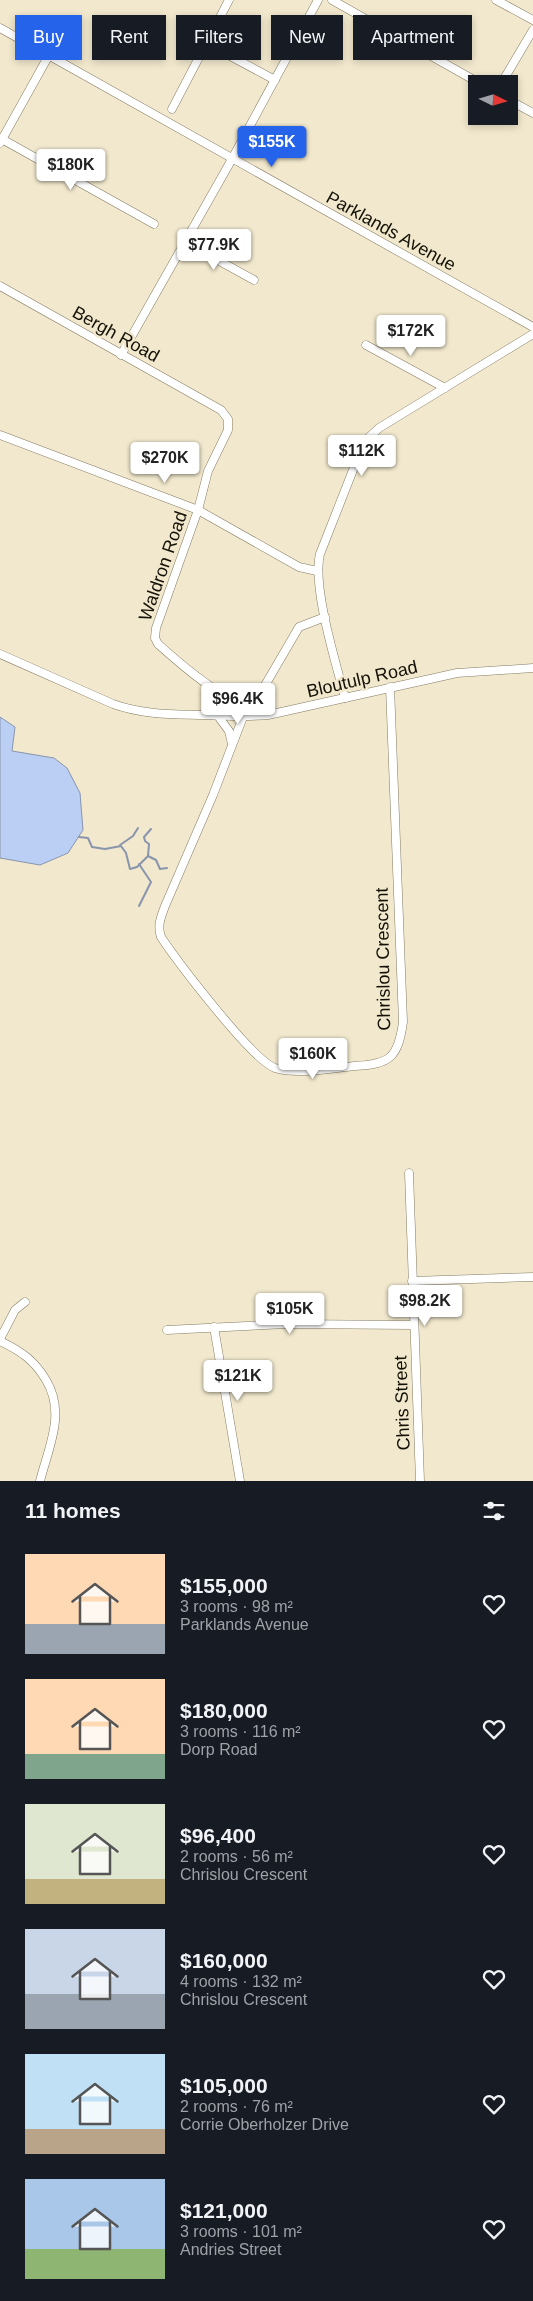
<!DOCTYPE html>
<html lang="en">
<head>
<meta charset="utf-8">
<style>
	:root { --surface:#171b24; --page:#20242c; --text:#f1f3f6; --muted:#9ea1a6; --accent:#2563eb }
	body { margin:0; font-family:Arial,sans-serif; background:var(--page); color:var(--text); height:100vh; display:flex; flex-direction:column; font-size:19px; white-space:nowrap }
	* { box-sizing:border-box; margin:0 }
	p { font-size:16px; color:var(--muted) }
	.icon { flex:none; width:28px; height:28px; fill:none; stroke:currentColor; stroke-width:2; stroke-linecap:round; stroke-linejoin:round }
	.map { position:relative; height:1481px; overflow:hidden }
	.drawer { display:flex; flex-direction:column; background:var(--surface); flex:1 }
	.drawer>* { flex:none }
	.guide { position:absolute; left:15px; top:15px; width:504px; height:45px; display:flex; gap:10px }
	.needle { width:32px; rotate:95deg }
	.fabs { position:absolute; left:468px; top:75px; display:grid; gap:10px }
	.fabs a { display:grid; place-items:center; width:50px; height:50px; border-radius:0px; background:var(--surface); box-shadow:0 2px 8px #0003; font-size:25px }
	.price { position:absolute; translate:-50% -42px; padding:0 11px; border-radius:5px; background:#fff; color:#222; font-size:16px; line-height:32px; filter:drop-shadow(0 1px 2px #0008) }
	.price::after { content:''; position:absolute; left:50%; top:30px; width:15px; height:11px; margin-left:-8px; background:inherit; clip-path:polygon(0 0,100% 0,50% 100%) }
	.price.on { background:var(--accent); color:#fff }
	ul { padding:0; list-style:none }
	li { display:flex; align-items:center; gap:15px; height:125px; padding:0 25px }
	li span { display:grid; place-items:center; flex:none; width:140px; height:100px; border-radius:0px; color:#555 }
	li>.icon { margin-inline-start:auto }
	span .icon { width:60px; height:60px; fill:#fffc; stroke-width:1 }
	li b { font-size:21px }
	h2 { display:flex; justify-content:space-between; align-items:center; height:60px; padding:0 25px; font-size:21px }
	.pill { padding:0 18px; border-radius:0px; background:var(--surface); box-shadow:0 2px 8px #0003; font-size:18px; line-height:45px }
	.pill.on { background:var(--accent); color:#fff }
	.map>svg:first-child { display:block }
</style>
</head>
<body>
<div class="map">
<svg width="533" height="1481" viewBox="0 0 533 1481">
	<rect width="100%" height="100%" fill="#f1e8cd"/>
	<!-- water -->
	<path fill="#bbcef4" stroke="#8995ad" d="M 0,717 L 15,727 L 12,751 L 54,758 L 67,768 L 80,793 L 83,830 L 68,853 L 40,865 L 0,858 Z"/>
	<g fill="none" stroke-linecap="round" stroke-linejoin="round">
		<!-- stream -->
		<g stroke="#8995ad" stroke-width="2">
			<path d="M 79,837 L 88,838 L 92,847 L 105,849 L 121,846 L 126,853 L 130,869 L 137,867 L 148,856 L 156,860 L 160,869 L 167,868"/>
			<path d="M 120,845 L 133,836 L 138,828"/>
			<path d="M 148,856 L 149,844 L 145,841 L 144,837 L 151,829"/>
			<path d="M 139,864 L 151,882 L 139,906"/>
		</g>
		<!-- minor casing -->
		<g stroke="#847c63" stroke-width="9">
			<g id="minor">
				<path d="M 332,0 L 481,84"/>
				<path d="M 496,0 L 533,20"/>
				<path d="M 0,28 L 533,327"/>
				<path d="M 206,43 L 275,80"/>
				<path d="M 501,84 L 533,30"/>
				<path d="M 509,100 L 533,113"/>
				<path d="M 172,109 L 229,0"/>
				<path d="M 0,138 L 154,224"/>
				<path d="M 0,143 L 49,55"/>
				<path d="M 185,242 L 254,280"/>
				<path d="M 0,286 L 221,410 L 228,419 L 228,430 L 208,471 L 198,510 L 156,628 L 155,638 L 158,644 C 176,660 227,706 251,704 L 257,699 L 299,627 L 325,617"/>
				<path d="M 366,345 L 445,388"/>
				<path d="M 121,355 L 232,159 L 318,0"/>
				<path d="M 0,435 L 198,510 L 299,567 L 317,571"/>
				<path d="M 0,654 L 113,704 C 144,715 173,714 205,715 C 226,716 247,717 268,715 L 457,673 L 533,668"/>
				<path d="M 345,698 C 336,663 312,587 320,554 L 364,442 L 379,428 L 533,334"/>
				<path d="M 218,716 L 229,731 L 232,744"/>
				<path d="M 243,717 L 213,795 L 165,906 C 161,917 157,925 161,937 C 177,961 252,1060 275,1068 C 296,1075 333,1068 355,1066 C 390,1064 398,1058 403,1022 L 390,687"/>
				<path d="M 409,1173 L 420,1481"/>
				<path d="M 412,1281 L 533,1277"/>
				<path d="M 214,1327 L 240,1481"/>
				<path d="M 167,1330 L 286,1324 L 414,1325"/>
				<path d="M 0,1339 L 15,1310 L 25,1302"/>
				<path d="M 0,1341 C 21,1351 34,1360 46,1380 C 66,1413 49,1446 40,1481"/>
			</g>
		</g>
		<!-- minor -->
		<use href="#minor" stroke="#fff" stroke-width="8"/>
	</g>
	<g text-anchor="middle" stroke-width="5" stroke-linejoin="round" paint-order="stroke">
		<!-- street labels -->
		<g font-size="18" fill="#141107" stroke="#f1e8cd">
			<text transform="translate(391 231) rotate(29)" y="6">Parklands Avenue</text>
			<text transform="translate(116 334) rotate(29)" y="6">Bergh Road</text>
			<text transform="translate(163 566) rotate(-71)" y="6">Waldron Road</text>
			<text transform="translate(362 679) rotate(-13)" y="6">Bloutulp Road</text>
			<text transform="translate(383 959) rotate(-91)" y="6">Chrislou Crescent</text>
			<text transform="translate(402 1403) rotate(-92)" y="6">Chris Street</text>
		</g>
	</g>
</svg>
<div class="fabs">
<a><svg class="needle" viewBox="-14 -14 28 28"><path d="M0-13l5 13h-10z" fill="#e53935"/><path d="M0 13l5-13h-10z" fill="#9ea1a6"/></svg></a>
</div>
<b class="price on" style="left:272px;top:168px">$155K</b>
<b class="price" style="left:71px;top:191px">$180K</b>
<b class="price" style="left:214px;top:271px">$77.9K</b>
<b class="price" style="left:411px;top:357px">$172K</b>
<b class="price" style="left:362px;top:477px">$112K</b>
<b class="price" style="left:165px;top:484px">$270K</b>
<b class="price" style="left:238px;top:725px">$96.4K</b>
<b class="price" style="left:313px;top:1080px">$160K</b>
<b class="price" style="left:425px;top:1327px">$98.2K</b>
<b class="price" style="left:290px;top:1335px">$105K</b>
<b class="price" style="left:238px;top:1402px">$121K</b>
<div class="guide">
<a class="pill on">Buy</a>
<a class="pill">Rent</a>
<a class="pill">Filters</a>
<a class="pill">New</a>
<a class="pill">Apartment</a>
</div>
</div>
<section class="drawer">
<h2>11 homes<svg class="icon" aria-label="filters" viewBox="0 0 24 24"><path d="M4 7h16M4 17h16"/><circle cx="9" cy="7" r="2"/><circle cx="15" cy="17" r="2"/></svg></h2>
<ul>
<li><span style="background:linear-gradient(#ffd9b3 70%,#9aa5b1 0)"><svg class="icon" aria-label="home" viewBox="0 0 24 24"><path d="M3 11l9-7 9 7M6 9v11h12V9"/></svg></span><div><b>$155,000</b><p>3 rooms · 98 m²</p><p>Parklands Avenue</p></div><svg class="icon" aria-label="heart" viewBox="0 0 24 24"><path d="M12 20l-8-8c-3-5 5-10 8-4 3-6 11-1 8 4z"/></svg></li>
<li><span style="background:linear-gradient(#ffd9b3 75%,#7fa58c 0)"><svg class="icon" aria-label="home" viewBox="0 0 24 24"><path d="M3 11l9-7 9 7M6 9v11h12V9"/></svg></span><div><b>$180,000</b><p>3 rooms · 116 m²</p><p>Dorp Road</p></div><svg class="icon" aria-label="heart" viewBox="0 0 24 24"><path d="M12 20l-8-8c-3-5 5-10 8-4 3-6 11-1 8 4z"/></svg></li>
<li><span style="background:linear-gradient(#dfe7d0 75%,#c2b280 0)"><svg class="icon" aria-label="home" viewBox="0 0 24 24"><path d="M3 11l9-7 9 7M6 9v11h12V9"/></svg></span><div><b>$96,400</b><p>2 rooms · 56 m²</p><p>Chrislou Crescent</p></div><svg class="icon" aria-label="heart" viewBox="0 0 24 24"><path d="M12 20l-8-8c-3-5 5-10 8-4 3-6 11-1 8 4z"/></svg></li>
<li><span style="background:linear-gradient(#c9d6e8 65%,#9aa5b1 0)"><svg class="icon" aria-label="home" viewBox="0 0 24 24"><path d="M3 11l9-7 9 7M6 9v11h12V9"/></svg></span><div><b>$160,000</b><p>4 rooms · 132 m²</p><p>Chrislou Crescent</p></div><svg class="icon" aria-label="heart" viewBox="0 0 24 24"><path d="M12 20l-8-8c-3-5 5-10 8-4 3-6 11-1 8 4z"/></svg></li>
<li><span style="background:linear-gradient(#bfe0f5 75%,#b9a48a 0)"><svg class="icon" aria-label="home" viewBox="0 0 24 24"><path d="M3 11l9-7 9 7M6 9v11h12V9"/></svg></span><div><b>$105,000</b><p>2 rooms · 76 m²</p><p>Corrie Oberholzer Drive</p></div><svg class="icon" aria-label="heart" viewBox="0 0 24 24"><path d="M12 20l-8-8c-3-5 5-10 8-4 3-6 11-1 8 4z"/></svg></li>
<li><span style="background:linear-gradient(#a9c7e8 70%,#8fb573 0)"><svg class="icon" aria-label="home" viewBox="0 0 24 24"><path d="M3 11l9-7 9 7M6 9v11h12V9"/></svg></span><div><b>$121,000</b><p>3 rooms · 101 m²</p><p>Andries Street</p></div><svg class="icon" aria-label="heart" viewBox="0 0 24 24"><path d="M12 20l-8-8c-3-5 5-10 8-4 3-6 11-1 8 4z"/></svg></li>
</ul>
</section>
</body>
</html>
